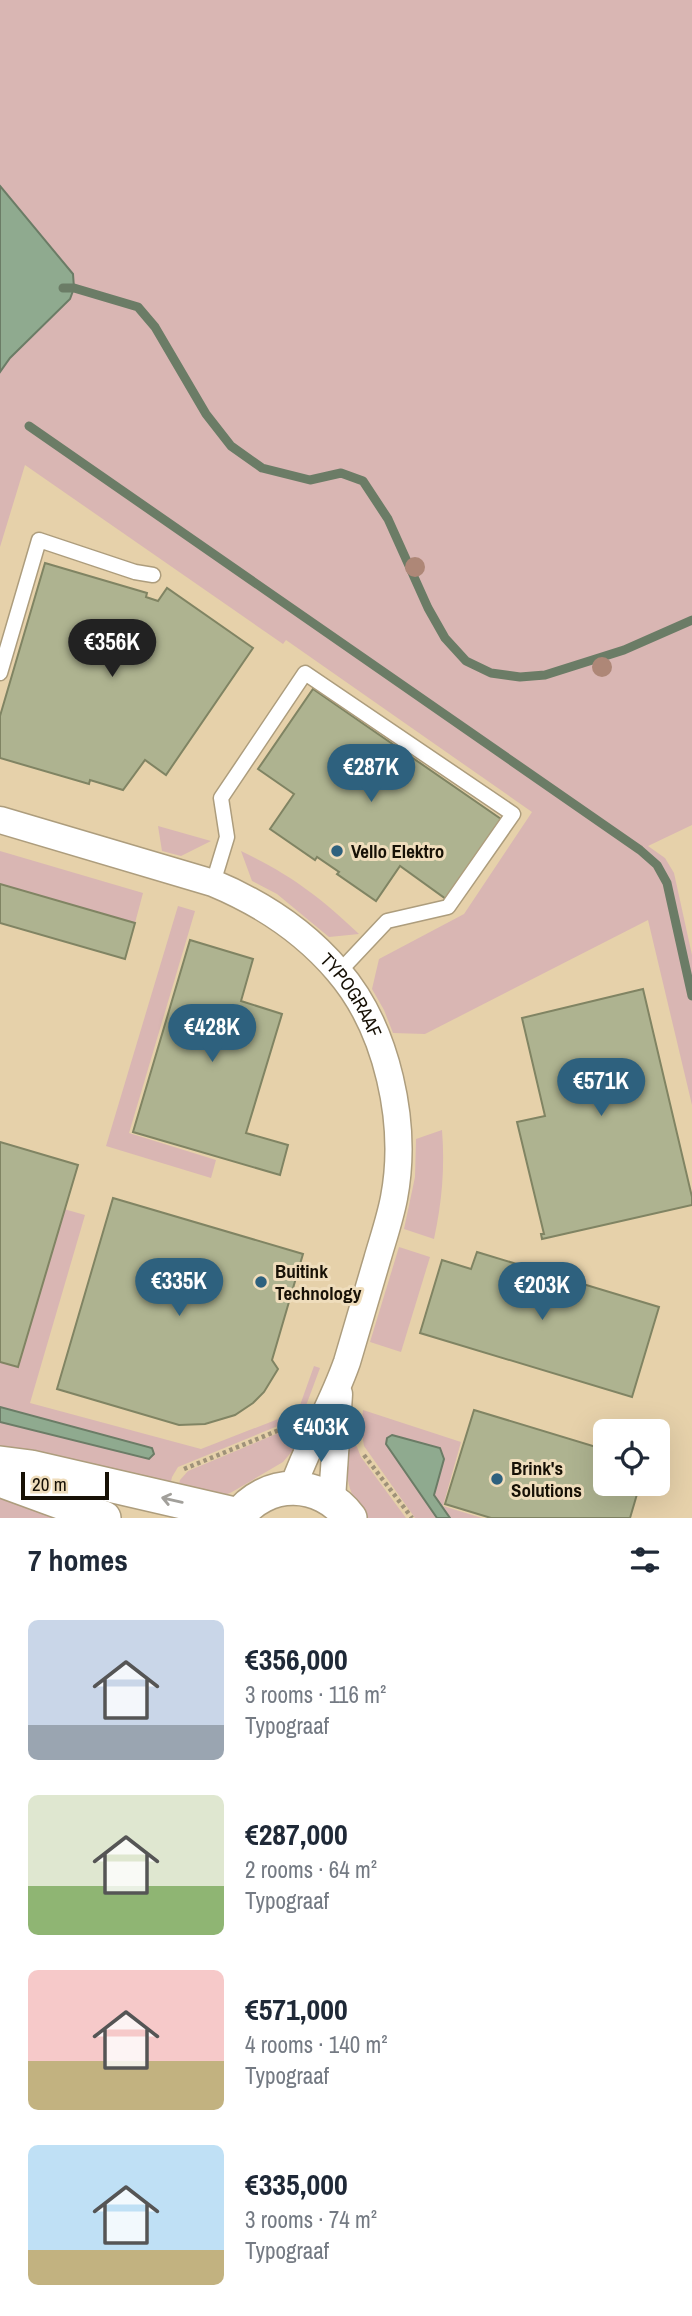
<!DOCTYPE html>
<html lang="en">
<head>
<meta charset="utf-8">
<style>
	:root { --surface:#fff; --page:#f6f6f7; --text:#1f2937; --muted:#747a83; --accent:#2e617e }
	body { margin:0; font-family:"Archivo Narrow",sans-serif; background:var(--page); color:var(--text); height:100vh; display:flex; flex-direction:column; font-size:26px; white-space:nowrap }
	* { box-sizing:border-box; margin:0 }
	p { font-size:23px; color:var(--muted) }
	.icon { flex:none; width:38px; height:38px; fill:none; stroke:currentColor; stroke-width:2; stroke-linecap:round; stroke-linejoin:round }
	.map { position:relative; height:1518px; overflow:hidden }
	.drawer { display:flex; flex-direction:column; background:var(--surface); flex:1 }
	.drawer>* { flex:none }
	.buttons { position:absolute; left:593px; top:1419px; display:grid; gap:14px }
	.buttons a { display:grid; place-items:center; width:77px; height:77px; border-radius:10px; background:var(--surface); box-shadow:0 7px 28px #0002; font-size:35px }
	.scale { position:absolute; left:21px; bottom:18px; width:88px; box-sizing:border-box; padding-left:7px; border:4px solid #171106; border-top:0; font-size:19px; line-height:24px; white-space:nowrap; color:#171106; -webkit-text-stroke:5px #efddbc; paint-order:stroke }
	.price { position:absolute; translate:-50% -60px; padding:0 16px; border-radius:24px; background:var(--accent); color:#fff; font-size:23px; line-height:46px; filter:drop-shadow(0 2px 4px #0008) }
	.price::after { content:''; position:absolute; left:50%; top:42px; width:21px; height:16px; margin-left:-10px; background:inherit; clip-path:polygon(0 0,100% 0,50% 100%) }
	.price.on { background:#222; color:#fff }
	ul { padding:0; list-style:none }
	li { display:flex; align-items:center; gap:21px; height:175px; padding:0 28px }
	li span { display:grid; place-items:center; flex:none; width:196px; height:140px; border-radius:10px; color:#555 }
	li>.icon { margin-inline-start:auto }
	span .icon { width:84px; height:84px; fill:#fffc; stroke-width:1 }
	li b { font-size:30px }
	h2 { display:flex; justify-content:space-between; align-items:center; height:84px; padding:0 28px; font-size:30px }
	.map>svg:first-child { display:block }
</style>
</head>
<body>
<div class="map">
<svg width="692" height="1518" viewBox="0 0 692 1518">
	<rect width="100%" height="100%" fill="#efddbc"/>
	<!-- built -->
	<path fill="#e6d1aa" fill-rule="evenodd" d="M 692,377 L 692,1518 L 0,1518 L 0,384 ZM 606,1432 L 658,1432 L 658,1484 L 606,1484 Z"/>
	<!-- green -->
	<g fill="#d9b6b3">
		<path d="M 0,0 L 692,0 L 692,825 L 648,846 L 665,858 L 674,873 L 692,955 L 692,1105 L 648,920 L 425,1034 L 393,1033 L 384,1010 L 372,989 L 379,959 L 464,914 L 532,812 L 286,640 L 283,644 L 25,465 L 0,547 L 0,372 L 10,358 L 0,187 Z"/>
		<path d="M 158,826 L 211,841 L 181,856 L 162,851 Z"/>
		<path d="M 0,851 L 143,893 L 135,923 L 0,884 Z"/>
		<path d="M 241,851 C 291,875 319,896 359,934 L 329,937 L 277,894 L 252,881 Z"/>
		<path d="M 178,906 L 195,911 L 129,1133 L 216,1160 L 211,1178 L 106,1146 Z"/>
		<path d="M 442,1130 C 445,1168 442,1202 434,1239 L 404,1229 L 415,1177 L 416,1139 Z"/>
		<path d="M 64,1209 L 85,1215 L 30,1403 L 201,1449 L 291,1414 L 299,1408 L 314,1366 L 320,1368 L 304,1411 L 295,1419 L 178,1467 L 172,1477 L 169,1490 L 0,1452 L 0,1422 L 149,1459 L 154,1454 L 152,1448 L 0,1407 L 0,1362 L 18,1367 Z"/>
		<path d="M 399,1247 L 430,1257 L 401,1352 L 370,1342 Z"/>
		<path d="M 363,1410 L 461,1442 L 443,1506 L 482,1518 L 450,1518 L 434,1495 L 444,1459 L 386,1444 L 437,1518 L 415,1518 L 364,1446 L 361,1429 Z"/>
		<path d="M 306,1419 L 309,1420 L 294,1449 L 283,1462 L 232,1492 L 221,1497 L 177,1492 L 180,1480 L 188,1471 L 300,1424 Z"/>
		<path d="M 350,1436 L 353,1437 L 361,1457 L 406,1518 L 365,1518 C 345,1487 344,1472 350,1436 Z"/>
		<path d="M 0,1493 L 76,1518 L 0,1518 Z"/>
	</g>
	<!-- water -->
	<g fill="#8faa8f" stroke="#6b7c66" stroke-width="2">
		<path d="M 0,186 L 73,274 L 74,288 L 70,299 L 10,358 L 0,372 Z"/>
		<path d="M 0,1407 L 152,1448 L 154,1454 L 149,1459 L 0,1422 Z"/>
		<path d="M 392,1435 L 440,1448 L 444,1459 L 434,1495 L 450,1518 L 437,1518 L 386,1444 L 387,1438 Z"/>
	</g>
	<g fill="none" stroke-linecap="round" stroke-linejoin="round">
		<!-- stream -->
		<g stroke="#6b7c66" stroke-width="9">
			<path d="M 63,288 L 74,288 L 138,307 L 155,327 L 206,414 L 231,446 L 262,468 L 310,480 L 341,473 L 363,481 L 388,519 L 428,608 L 445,638 L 466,661 L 491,673 L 520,677 L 545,675 L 624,650 L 692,620"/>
			<path d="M 29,426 L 640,850 L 657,865 L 667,883 L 692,996"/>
		</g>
	</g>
	<!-- building -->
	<g fill="#aeb390" stroke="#808463" stroke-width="2">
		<path d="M 45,563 L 147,593 L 146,597 L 158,601 L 167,588 L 253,648 L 166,775 L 145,760 L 123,790 L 90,780 L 89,784 L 0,758 L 0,716 Z"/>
		<path d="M 313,689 L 501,819 L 446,899 L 400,866 L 376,901 L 337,874 L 339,872 L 317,857 L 315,860 L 270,829 L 294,794 L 258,769 Z"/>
		<path d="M 0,884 L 135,923 L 125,959 L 0,923 Z"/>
		<path d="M 190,940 L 253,959 L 241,1001 L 282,1014 L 246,1133 L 288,1145 L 280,1175 L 133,1132 Z"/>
		<path d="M 643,989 L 692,1197 L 692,1205 L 542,1239 L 541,1234 L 544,1234 L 517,1122 L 545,1116 L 522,1018 Z"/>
		<path d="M 0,1142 L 78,1165 L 18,1367 L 0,1362 Z"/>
		<path d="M 113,1198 L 303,1254 L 272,1360 L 278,1369 L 264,1392 L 253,1403 L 235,1415 L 205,1424 L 179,1425 L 57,1389 Z"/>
		<path d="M 477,1252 L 659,1307 L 632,1397 L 420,1333 L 442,1260 L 471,1269 Z"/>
		<path d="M 474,1410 L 606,1450 L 606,1484 L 640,1484 L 630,1518 L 491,1518 L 445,1504 Z"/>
	</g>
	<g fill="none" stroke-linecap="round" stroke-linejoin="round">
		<!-- service casing -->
		<g stroke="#ad9d7d" stroke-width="17">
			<g id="service">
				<path d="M 0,673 L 39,540 L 135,572 L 153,575"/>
				<path d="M 213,883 L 227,837 L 221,798 L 305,673 L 513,814 L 448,907 L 387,921 L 339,972"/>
			</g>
		</g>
		<!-- minor casing -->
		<g stroke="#ad9d7d" stroke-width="29">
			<g id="minor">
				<path id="s1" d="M 0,820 L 213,883 C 261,903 304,931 338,971 C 388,1029 408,1124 394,1198 C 390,1219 383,1239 377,1260 C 367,1294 357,1328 347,1362 C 332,1405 308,1444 293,1487"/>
				<path d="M 332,1499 L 339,1394"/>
			</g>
		</g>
		<!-- tertiary casing -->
		<g stroke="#ad9d7d" stroke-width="36">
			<g id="tertiary">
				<path d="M 0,1463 L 31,1467 L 239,1515"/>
				<path d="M 0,1480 L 104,1518"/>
				<path d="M 237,1518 C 266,1478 321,1479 350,1518"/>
			</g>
		</g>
		<!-- path -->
		<g stroke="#9f9279" stroke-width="4.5" stroke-dasharray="3.5 3.5" stroke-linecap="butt">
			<path d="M 364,1455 L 412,1518"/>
			<path d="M 184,1469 L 289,1426"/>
		</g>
		<!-- service -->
		<use href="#service" stroke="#fff" stroke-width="14"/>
		<!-- minor -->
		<use href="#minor" stroke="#fff" stroke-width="26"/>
		<!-- tertiary -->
		<use href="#tertiary" stroke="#fff" stroke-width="33"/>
	</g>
	<!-- trees -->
	<g fill="#ae8777">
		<circle cx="415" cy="567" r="10"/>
		<circle cx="602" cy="667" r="10"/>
	</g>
	<!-- one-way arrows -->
	<defs><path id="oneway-shaft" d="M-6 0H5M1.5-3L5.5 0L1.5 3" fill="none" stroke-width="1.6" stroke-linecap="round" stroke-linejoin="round" transform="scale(1.75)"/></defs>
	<use stroke="#a2a09b" href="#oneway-shaft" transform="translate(172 1500) rotate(-167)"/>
	<!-- markers -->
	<g fill="#2e617e" stroke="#efddbc" stroke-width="2.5">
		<circle cx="337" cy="851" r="7"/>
		<circle cx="261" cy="1282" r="7"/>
		<circle cx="497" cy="1479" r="7"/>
	</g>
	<g text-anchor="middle" stroke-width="6" stroke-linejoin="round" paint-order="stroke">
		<!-- poi labels -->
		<g font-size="19" font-weight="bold" fill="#171106" stroke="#efddbc" text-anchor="start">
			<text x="351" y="858">Vello Elektro</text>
			<text x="275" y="1278">Buitink<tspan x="275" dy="22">Technology</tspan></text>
			<text x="511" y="1475">Brink's<tspan x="511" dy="22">Solutions</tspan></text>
		</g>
		<!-- street labels -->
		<g font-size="19" fill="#171106" stroke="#efddbc">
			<text dy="7" stroke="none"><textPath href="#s1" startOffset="404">TYPOGRAAF</textPath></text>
		</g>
	</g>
</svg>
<div class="buttons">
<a><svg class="icon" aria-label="locate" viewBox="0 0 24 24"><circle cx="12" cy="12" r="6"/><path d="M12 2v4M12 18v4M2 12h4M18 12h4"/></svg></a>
</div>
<div class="scale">20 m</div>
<b class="price on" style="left:112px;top:679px">€356K</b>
<b class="price" style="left:371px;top:804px">€287K</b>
<b class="price" style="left:212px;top:1064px">€428K</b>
<b class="price" style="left:601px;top:1118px">€571K</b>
<b class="price" style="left:179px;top:1318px">€335K</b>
<b class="price" style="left:542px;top:1322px">€203K</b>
<b class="price" style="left:321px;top:1464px">€403K</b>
</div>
<section class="drawer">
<h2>7 homes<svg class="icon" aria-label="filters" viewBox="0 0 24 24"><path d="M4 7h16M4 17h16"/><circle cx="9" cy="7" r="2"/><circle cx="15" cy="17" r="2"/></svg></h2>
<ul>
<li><span style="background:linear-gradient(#c9d6e8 75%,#9aa5b1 0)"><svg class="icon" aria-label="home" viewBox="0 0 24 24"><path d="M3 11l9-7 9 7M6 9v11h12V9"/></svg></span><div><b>€356,000</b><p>3 rooms · 116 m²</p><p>Typograaf</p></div></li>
<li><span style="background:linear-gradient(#dfe7d0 65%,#8fb573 0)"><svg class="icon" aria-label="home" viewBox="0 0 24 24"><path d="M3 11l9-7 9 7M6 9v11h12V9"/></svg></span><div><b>€287,000</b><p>2 rooms · 64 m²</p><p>Typograaf</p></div></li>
<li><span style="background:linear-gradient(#f6c9c9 65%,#c2b280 0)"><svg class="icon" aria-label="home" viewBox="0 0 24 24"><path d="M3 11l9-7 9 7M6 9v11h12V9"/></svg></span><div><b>€571,000</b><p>4 rooms · 140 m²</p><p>Typograaf</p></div></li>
<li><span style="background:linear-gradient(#bfe0f5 75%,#c2b280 0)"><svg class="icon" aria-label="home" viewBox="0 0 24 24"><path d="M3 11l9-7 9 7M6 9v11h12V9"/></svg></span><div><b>€335,000</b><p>3 rooms · 74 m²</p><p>Typograaf</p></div></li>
</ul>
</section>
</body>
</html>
